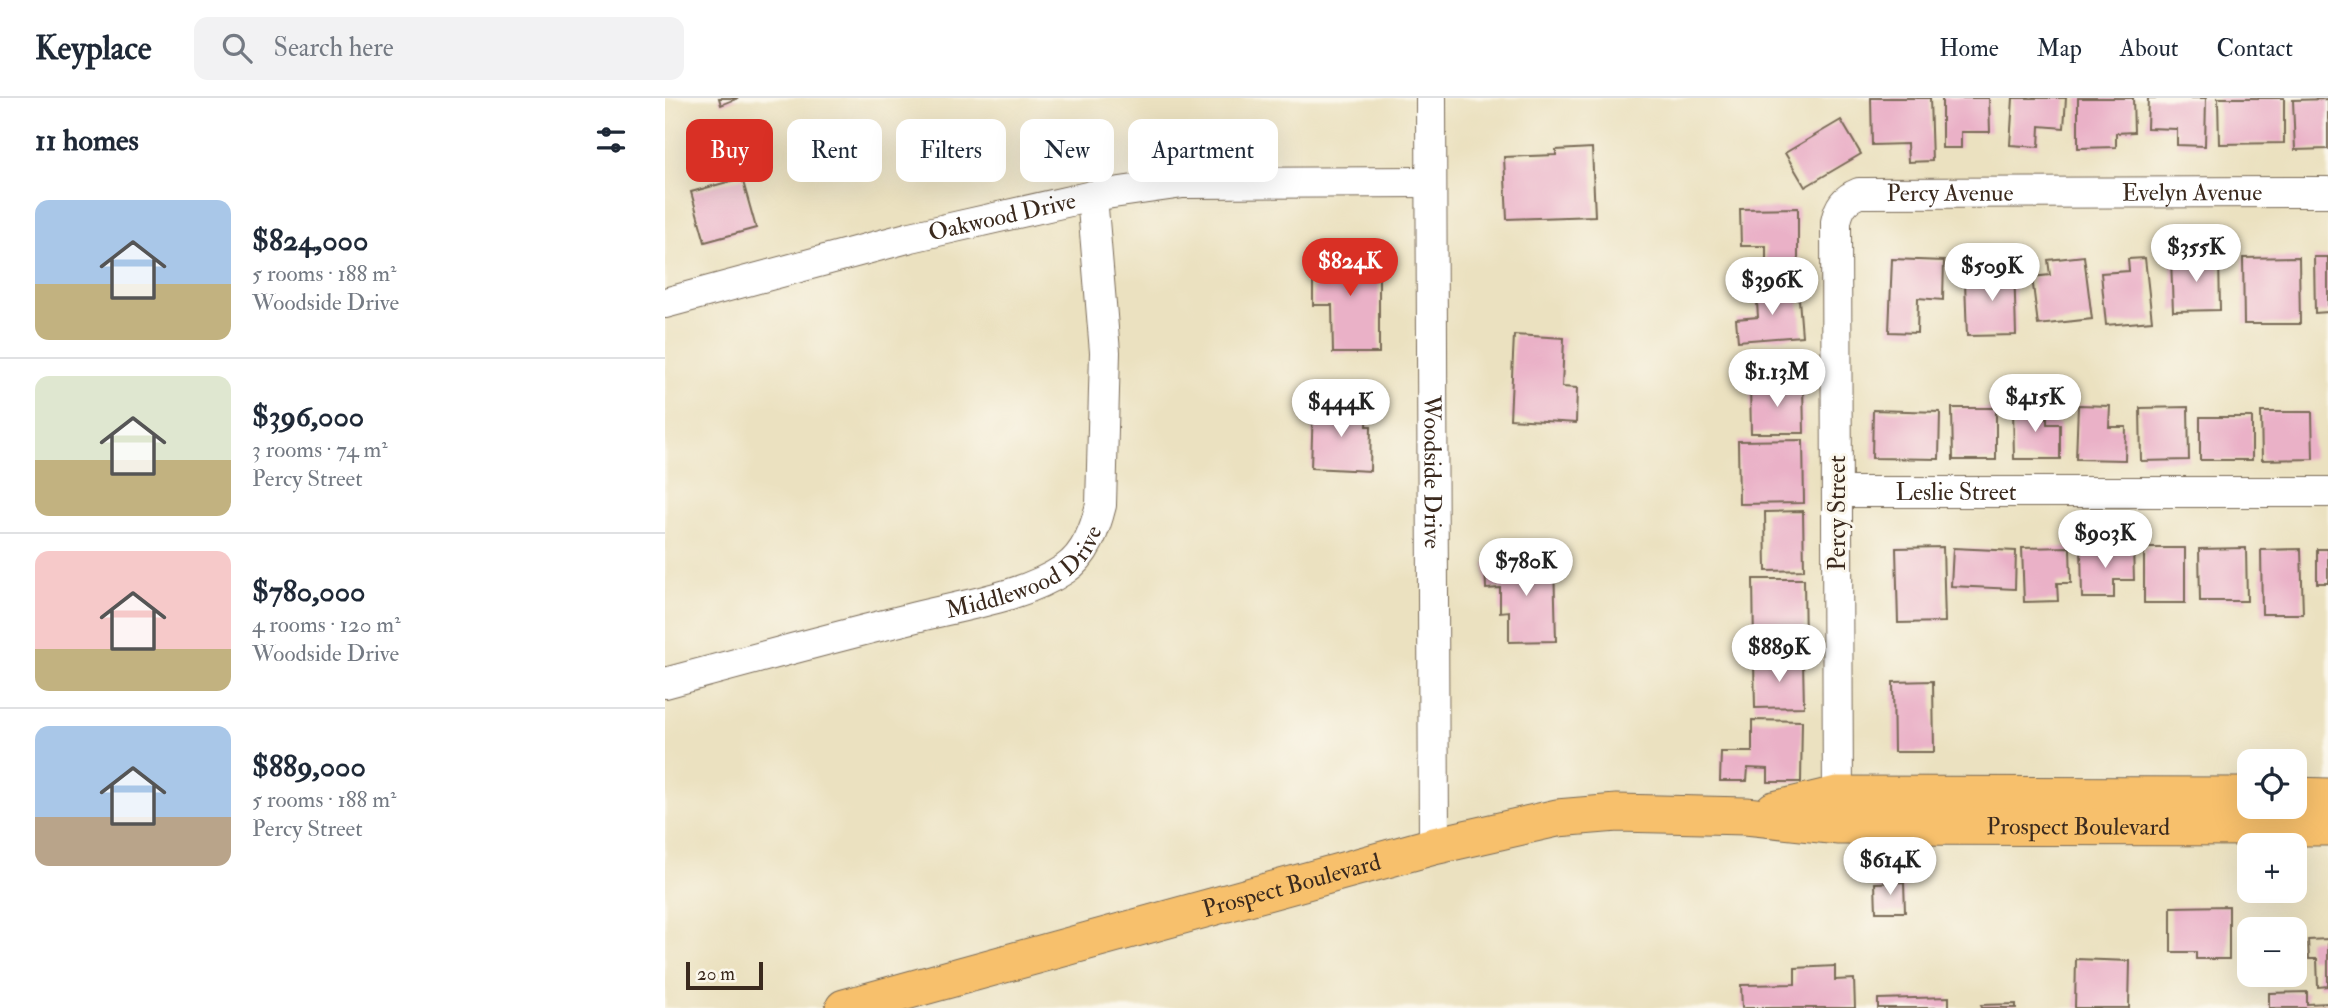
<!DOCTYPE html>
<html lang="en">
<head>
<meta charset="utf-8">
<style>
	:root { --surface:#fff; --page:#f2f2f3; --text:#1f2937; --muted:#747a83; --line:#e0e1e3; --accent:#d93025 }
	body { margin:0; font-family:"IM FELL Double Pica",serif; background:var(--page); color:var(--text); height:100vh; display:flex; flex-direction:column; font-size:26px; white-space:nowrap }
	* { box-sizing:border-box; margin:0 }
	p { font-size:23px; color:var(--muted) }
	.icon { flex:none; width:38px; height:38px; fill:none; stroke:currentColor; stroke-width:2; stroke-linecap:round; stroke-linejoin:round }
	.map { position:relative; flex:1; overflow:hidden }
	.side { display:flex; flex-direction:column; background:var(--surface); width:665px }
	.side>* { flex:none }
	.banner { position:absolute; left:21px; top:21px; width:665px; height:63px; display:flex; gap:14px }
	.controls { position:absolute; left:1572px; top:651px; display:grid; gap:14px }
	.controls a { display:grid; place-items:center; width:70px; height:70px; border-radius:14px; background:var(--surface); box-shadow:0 7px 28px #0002; font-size:35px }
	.scale { position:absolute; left:21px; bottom:18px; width:77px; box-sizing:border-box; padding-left:7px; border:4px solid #3b2a1e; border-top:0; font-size:19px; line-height:24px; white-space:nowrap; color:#3b2a1e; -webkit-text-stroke:5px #fbf7ec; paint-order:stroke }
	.price { position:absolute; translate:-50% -60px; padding:0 16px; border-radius:24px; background:#fff; color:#222; font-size:23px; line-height:46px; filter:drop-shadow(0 2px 4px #0008) }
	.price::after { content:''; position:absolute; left:50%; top:42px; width:21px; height:16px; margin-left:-10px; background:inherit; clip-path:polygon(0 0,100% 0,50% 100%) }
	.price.active { background:var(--accent); color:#fff }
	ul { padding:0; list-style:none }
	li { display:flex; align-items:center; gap:21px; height:175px; padding:0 35px }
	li+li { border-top:2px solid var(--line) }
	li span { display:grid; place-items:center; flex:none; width:196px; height:140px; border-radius:14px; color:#555 }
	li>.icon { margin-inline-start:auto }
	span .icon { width:84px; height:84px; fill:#fffc; stroke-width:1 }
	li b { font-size:30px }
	h2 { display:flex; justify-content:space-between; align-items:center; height:84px; padding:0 35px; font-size:30px }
	.tag { padding:0 24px; border-radius:14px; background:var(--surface); box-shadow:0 7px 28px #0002; font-size:24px; line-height:63px }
	.tag.active { background:var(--accent); color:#fff }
	header { display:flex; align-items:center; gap:42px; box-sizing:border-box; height:98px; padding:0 35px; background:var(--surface); border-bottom:2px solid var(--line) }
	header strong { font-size:33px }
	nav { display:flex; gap:38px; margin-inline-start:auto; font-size:24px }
	.search { width:490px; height:63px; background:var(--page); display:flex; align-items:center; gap:18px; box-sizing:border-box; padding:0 24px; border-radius:14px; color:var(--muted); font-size:26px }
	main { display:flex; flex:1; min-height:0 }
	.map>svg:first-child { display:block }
</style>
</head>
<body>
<header>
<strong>Keyplace</strong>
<div class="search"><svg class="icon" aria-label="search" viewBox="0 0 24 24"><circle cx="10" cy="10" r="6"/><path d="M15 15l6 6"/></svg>Search here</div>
<nav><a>Home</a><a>Map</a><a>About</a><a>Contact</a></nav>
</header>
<main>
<section class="side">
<h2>11 homes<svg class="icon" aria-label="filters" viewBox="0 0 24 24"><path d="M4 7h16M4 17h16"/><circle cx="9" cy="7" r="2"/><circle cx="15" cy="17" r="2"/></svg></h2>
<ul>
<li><span style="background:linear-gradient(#a9c7e8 60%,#c2b280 0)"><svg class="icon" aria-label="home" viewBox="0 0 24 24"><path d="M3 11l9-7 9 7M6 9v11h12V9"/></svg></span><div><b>$824,000</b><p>5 rooms · 188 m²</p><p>Woodside Drive</p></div></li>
<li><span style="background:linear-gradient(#dfe7d0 60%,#c2b280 0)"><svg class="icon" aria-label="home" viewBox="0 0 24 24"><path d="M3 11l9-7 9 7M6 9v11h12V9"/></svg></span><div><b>$396,000</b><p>3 rooms · 74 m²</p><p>Percy Street</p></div></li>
<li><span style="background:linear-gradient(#f6c9c9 70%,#c2b280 0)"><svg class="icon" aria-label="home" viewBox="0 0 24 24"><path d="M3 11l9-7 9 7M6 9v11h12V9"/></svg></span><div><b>$780,000</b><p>4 rooms · 120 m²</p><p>Woodside Drive</p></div></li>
<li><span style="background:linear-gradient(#a9c7e8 65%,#b9a48a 0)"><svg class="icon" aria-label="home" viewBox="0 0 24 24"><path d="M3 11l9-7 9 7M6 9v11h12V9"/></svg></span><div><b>$889,000</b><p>5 rooms · 188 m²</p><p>Percy Street</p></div></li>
</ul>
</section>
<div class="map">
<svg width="1663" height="910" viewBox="0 0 1663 910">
	<rect width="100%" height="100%" fill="#fbf7ec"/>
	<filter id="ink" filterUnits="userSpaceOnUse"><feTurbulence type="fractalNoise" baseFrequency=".0143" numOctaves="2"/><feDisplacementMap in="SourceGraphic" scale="14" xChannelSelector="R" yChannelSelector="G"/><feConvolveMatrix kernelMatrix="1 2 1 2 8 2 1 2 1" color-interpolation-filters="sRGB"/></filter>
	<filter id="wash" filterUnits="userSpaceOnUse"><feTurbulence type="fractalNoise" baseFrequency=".00686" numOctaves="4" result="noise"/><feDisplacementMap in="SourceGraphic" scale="28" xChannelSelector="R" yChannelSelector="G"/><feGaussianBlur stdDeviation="1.57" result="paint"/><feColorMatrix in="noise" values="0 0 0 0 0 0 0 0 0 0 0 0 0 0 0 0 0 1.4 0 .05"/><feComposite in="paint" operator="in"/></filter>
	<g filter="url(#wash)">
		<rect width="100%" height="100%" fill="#ebe1c0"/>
		<g id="blocks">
			<!-- building -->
			<g fill="#eab1c7">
				<path d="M 54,0 L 73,0 L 56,7 Z"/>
				<path d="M 1206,0 L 1265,0 L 1267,63 L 1243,64 L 1242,46 L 1207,47 Z"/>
				<path d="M 1277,0 L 1324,0 L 1325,34 L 1296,34 L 1296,50 L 1277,50 Z"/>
				<path d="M 1348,0 L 1401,0 L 1399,30 L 1375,28 L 1374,49 L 1345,47 Z"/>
				<path d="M 1413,0 L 1468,0 L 1469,34 L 1451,35 L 1451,49 L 1413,50 Z"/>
				<path d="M 1483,0 L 1541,0 L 1540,48 L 1512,47 L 1512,31 L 1482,30 Z"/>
				<path d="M 1553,0 L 1619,0 L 1619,45 L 1554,46 Z"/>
				<path d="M 1663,1 L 1663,51 L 1630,52 L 1628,2 Z"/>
				<path d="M 1176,22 L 1196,56 L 1140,89 L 1120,55 Z"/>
				<path d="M 927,50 L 930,118 L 842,121 L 839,59 L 891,57 L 891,52 Z"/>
				<path d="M 77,80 L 91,130 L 40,144 L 26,94 Z"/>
				<path d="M 1133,110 L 1133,163 L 1101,163 L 1101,148 L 1076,148 L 1075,111 Z"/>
				<path d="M 648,153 L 714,153 L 714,255 L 668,255 L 667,207 L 648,207 Z"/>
				<path d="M 1419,158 L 1427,221 L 1373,227 L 1367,179 L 1385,177 L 1383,162 Z"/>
				<path d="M 1634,159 L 1635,226 L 1579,226 L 1578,160 Z"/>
				<path d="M 1649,159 L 1663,159 L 1663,214 L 1650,215 Z"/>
				<path d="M 1480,160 L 1487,223 L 1441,227 L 1436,175 L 1464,173 L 1463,161 Z"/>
				<path d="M 1554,160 L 1555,212 L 1508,213 L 1506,161 Z"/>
				<path d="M 1227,161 L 1279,163 L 1278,202 L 1253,200 L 1252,235 L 1224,234 Z"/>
				<path d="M 1349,165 L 1351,237 L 1302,238 L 1300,184 L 1321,183 L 1320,166 Z"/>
				<path d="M 1116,187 L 1117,202 L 1134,201 L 1137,238 L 1073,243 L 1071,221 L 1093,219 L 1091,189 Z"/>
				<path d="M 849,237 L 899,240 L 897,289 L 912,290 L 911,325 L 845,321 Z"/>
				<path d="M 1138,286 L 1139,335 L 1086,335 L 1085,287 Z"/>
				<path d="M 1382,307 L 1382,326 L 1395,326 L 1395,361 L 1349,361 L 1348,308 Z"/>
				<path d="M 1413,307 L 1445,308 L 1444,329 L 1461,329 L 1460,362 L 1411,361 Z"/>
				<path d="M 648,308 L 703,310 L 702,328 L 706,328 L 705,373 L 646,370 Z"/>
				<path d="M 1523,309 L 1524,362 L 1476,363 L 1475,310 Z"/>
				<path d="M 1287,310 L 1331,310 L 1331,362 L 1288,362 Z"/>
				<path d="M 1208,312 L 1275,314 L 1274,361 L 1207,360 Z"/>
				<path d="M 1596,314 L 1647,314 L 1648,361 L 1597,362 Z"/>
				<rect x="1535" y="319" width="52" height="43"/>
				<path d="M 1138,342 L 1139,405 L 1074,406 L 1073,343 Z"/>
				<path d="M 1138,413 L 1139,472 L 1101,473 L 1100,414 Z"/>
				<path d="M 1278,449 L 1280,524 L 1233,525 L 1231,450 Z"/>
				<path d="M 1405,449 L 1406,485 L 1392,485 L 1393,503 L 1359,504 L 1357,450 Z"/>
				<path d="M 1416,449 L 1468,449 L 1469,482 L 1449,482 L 1449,500 L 1417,500 Z"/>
				<path d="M 1288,450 L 1351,453 L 1350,491 L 1286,488 Z"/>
				<rect x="1479" y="450" width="41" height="55"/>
				<path d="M 1581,450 L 1582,503 L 1535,503 L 1534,451 Z"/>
				<path d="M 1636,451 L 1638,516 L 1597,516 L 1596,452 Z"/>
				<rect x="1652" y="451" width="11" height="34"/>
				<path d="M 889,464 L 891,543 L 844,544 L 844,513 L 835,514 L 835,490 L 821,491 L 820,465 Z"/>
				<path d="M 1088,481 L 1139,481 L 1140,546 L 1089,546 Z"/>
				<path d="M 1138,563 L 1139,609 L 1090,610 L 1089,564 Z"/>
				<path d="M 1268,583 L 1269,654 L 1229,654 L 1228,584 Z"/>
				<path d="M 1087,622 L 1137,623 L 1136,684 L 1103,684 L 1103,671 L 1083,670 L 1082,683 L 1055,683 L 1056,654 L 1087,654 Z"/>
				<path d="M 1239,784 L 1240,814 L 1211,814 L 1210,785 Z"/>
				<path d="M 1564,808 L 1564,861 L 1531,861 L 1531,854 L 1506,854 L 1506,809 Z"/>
				<path d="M 1663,841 L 1663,888 L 1653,889 L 1652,861 L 1644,861 L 1643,842 Z"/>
				<path d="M 1411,861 L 1465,863 L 1464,910 L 1410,910 Z"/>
				<path d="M 1170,868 L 1170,882 L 1189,881 L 1190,910 L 1077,910 L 1076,887 L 1130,886 L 1130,870 Z"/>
				<path d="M 1642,894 L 1642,906 L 1663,905 L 1663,910 L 1604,910 L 1604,895 Z"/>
				<path d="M 1284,899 L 1284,910 L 1213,910 L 1213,901 Z"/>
				<path d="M 1351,906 L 1351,910 L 1317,910 L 1316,907 Z"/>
			</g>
		</g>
	</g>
	<g filter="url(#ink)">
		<use href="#blocks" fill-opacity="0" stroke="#796a57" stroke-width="2"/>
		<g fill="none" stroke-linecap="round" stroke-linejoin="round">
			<!-- minor casing -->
			<g stroke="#796a57" stroke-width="32">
				<g id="minor">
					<path id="s1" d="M 766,0 L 769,748"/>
					<path id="s2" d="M 0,205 L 246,139 L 427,98 L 518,85 L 766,84"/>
					<path id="s3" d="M 1172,394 L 1663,394"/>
					<path id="s4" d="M 0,585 C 81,563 162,541 243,521 C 293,508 357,500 400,471 C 421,457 430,431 436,407 L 440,254 L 427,98"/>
					<path id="s5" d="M 1173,718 L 1171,124 C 1174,109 1179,101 1194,95 L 1663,94"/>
				</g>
			</g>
			<!-- major casing -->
			<g stroke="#796a57" stroke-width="39">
				<g id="major">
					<path d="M 1629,698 L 1663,699"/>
					<path d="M 1109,712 L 1172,697 L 1584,698"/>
					<path id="s6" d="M 179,910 L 769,748 L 892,720 L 952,715 L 1081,718 L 1174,728 L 1663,729"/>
				</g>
			</g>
			<!-- minor -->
			<use href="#minor" stroke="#fff" stroke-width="30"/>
			<!-- major -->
			<use href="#major" stroke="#f7c06c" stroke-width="37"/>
		</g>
	</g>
	<g text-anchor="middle" stroke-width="6" stroke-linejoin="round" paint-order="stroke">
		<!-- street labels -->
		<g font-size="24" fill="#3b2a1e" stroke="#fbf7ec">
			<text dy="8" stroke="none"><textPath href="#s5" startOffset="966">Evelyn Avenue</textPath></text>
			<text dy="8" stroke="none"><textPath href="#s5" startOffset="724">Percy Avenue</textPath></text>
			<text dy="8" stroke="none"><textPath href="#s2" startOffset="348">Oakwood Drive</textPath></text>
			<text dy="8" stroke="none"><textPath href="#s1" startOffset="374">Woodside Drive</textPath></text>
			<text dy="8" stroke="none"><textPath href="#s3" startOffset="119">Leslie Street</textPath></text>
			<text transform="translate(1172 415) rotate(-90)" y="8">Percy Street</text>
			<text dy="8" stroke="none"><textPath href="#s4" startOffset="380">Middlewood Drive</textPath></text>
			<text dy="8" stroke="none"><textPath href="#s6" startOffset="1260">Prospect Boulevard</textPath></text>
			<text dy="8" stroke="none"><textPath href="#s6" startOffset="464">Prospect Boulevard</textPath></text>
		</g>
	</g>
</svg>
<div class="controls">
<a><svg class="icon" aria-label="locate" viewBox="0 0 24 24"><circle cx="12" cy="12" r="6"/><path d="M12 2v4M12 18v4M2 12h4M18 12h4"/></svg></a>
<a>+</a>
<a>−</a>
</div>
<div class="scale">20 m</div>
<b class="price" style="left:1531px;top:186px">$355K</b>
<b class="price active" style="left:685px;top:200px">$824K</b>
<b class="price" style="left:1327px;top:205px">$509K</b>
<b class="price" style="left:1107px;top:219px">$396K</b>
<b class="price" style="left:1112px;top:311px">$1.13M</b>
<b class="price" style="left:1370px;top:336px">$415K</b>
<b class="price" style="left:676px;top:341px">$444K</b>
<b class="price" style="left:1440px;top:472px">$903K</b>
<b class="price" style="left:861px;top:500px">$780K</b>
<b class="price" style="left:1114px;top:586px">$889K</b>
<b class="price" style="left:1225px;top:799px">$614K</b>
<div class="banner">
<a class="tag active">Buy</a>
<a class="tag">Rent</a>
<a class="tag">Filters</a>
<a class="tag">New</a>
<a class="tag">Apartment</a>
</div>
</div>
</main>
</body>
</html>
